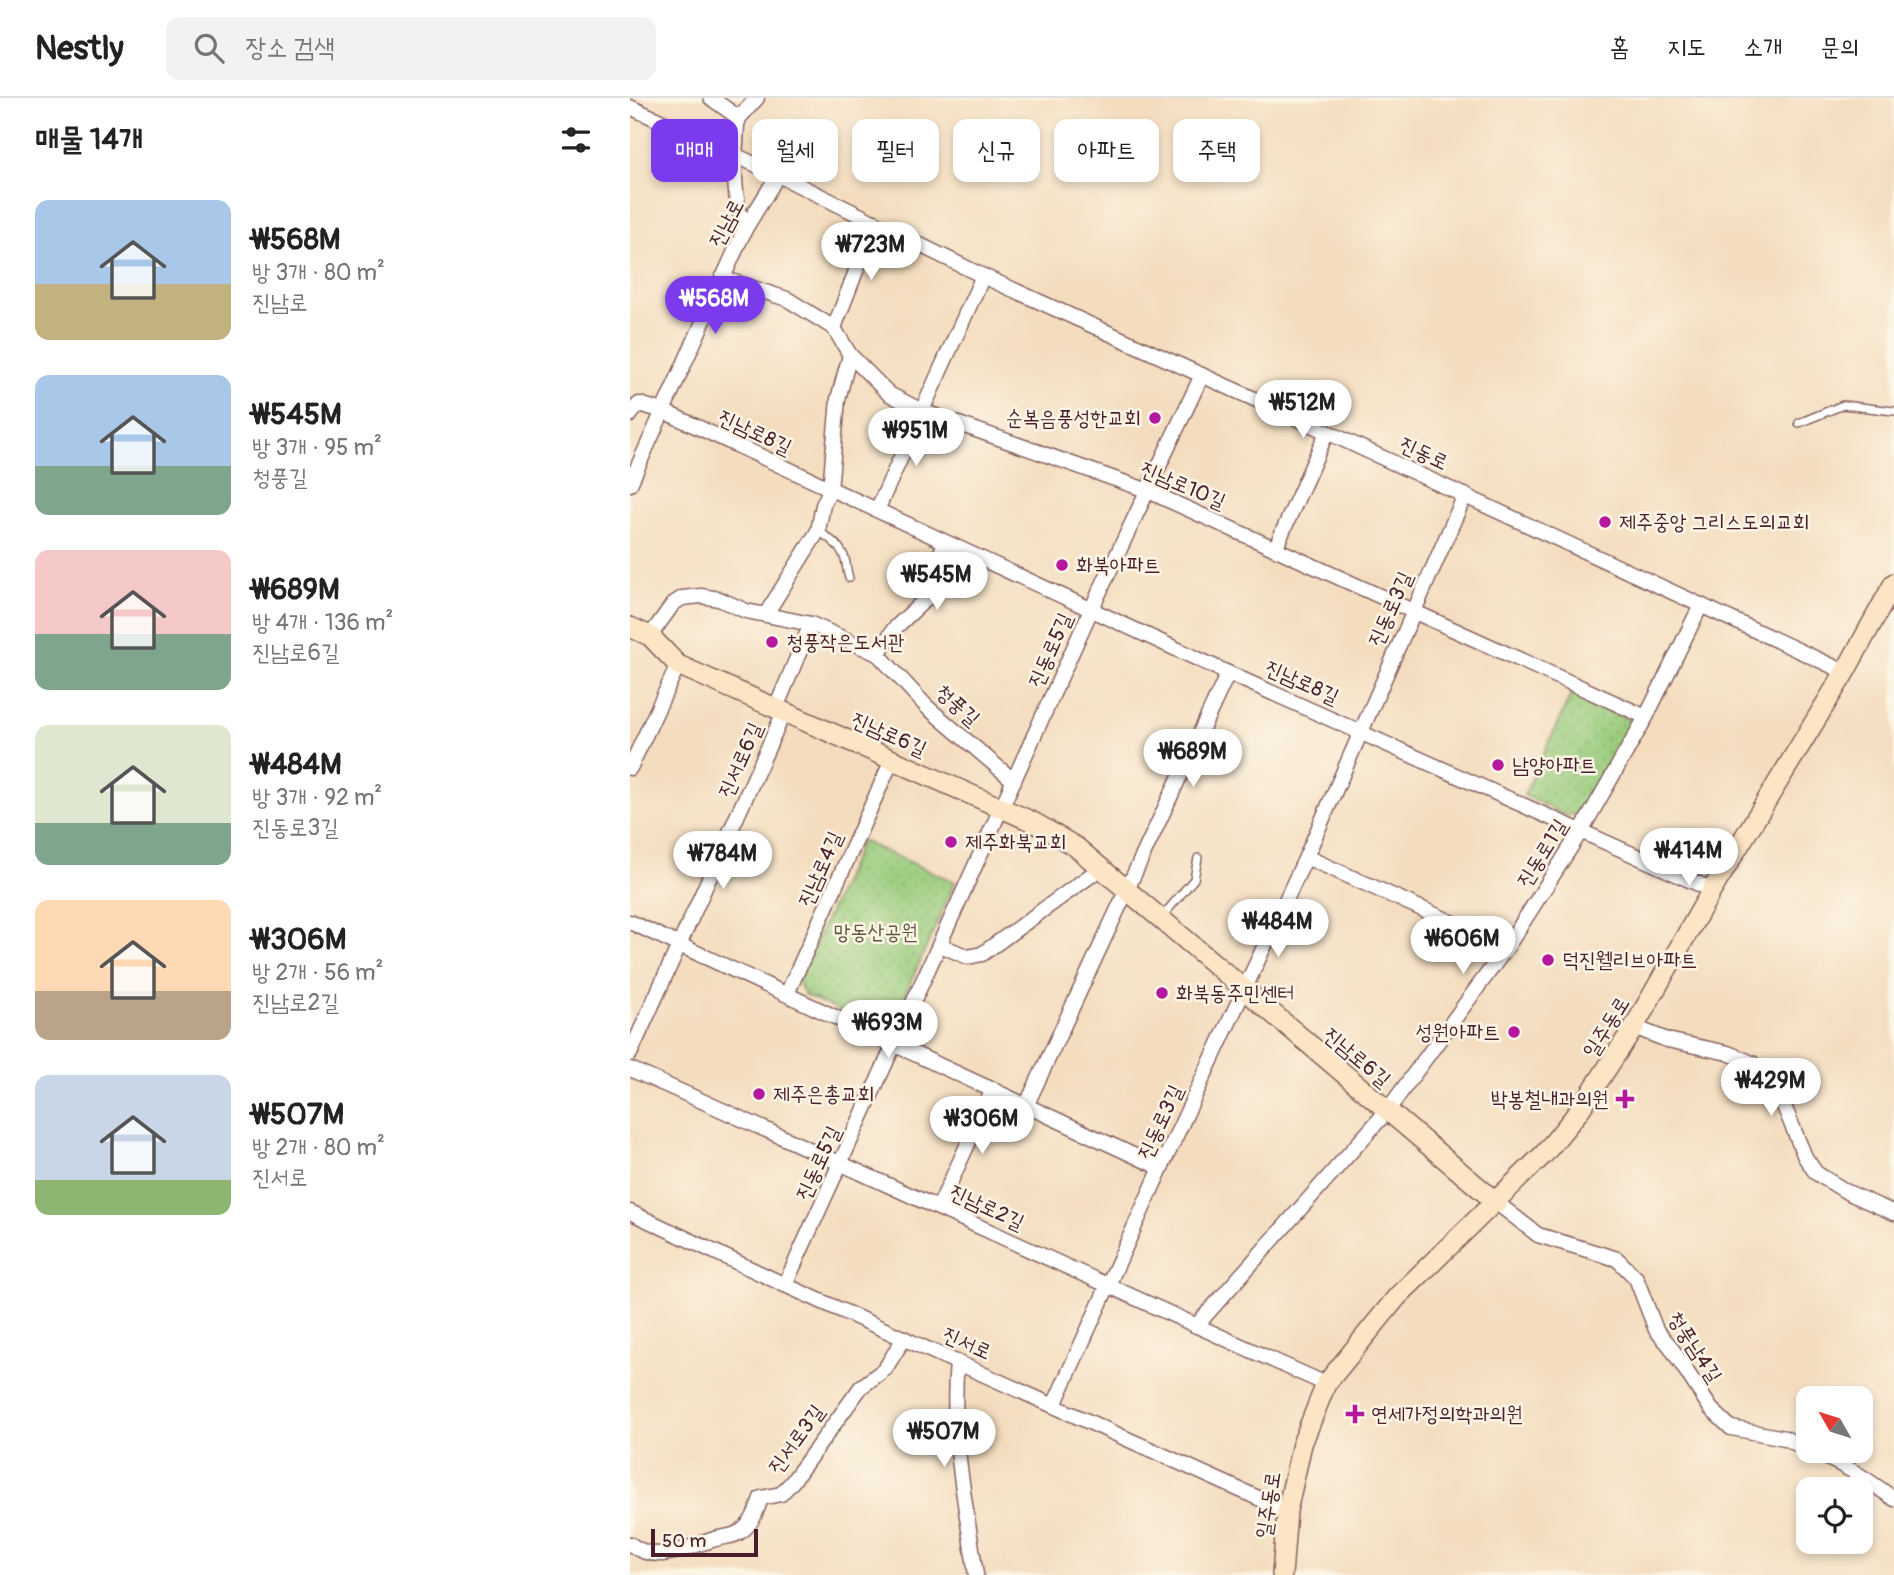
<!DOCTYPE html>
<html lang="ko">
<head>
<meta charset="utf-8">
<style>
	:root { --surface:#fff; --page:#f2f2f2; --text:#222; --muted:#767676; --line:#e0e0e0; --accent:#7c3aed }
	body { margin:0; font-family:Pangolin,"Poor Story",sans-serif; background:var(--page); color:var(--text); height:100vh; display:flex; flex-direction:column; font-size:26px; white-space:nowrap }
	* { box-sizing:border-box; margin:0 }
	p { font-size:23px; color:var(--muted) }
	.icon { flex:none; width:38px; height:38px; fill:none; stroke:currentColor; stroke-width:2; stroke-linecap:round; stroke-linejoin:round }
	.map { position:relative; flex:1; overflow:hidden }
	.side { display:flex; flex-direction:column; background:var(--surface); width:630px }
	.side>* { flex:none }
	.guide { position:absolute; left:21px; top:21px; width:665px; height:63px; display:flex; gap:14px }
	.needle { width:46px; rotate:309deg }
	.tools { position:absolute; left:1166px; top:1288px; display:grid; gap:14px }
	.tools a { display:grid; place-items:center; width:77px; height:77px; border-radius:14px; background:var(--surface); box-shadow:0 4px 10px #0003; font-size:35px }
	.scale { position:absolute; left:21px; bottom:18px; width:107px; box-sizing:border-box; padding-left:7px; border:4px solid #4a1f2b; border-top:0; font-size:19px; line-height:24px; white-space:nowrap; color:#4a1f2b; -webkit-text-stroke:5px #fcf5e5; paint-order:stroke }
	.price { position:absolute; translate:-50% -60px; padding:0 16px; border-radius:24px; background:#fff; color:#222; font-size:23px; line-height:46px; filter:drop-shadow(0 2px 4px #0008) }
	.price::after { content:''; position:absolute; left:50%; top:42px; width:21px; height:16px; margin-left:-10px; background:inherit; clip-path:polygon(0 0,100% 0,50% 100%) }
	.price.active { background:var(--accent); color:#fff }
	ul { padding:0; list-style:none }
	li { display:flex; align-items:center; gap:21px; height:175px; padding:0 35px }
	li span { display:grid; place-items:center; flex:none; width:196px; height:140px; border-radius:14px; color:#555 }
	li>.icon { margin-inline-start:auto }
	span .icon { width:84px; height:84px; fill:#fffc; stroke-width:1 }
	li b { font-size:30px }
	h2 { display:flex; justify-content:space-between; align-items:center; height:84px; padding:0 35px; font-size:30px }
	.chip { padding:0 24px; border-radius:14px; background:var(--surface); box-shadow:0 4px 10px #0003; font-size:24px; line-height:63px }
	.chip.active { background:var(--accent); color:#fff }
	header { display:flex; align-items:center; gap:42px; box-sizing:border-box; height:98px; padding:0 35px; background:var(--surface); border-bottom:2px solid var(--line) }
	header strong { font-size:33px }
	nav { display:flex; gap:38px; margin-inline-start:auto; font-size:24px }
	.search { width:490px; height:63px; background:var(--page); display:flex; align-items:center; gap:18px; box-sizing:border-box; padding:0 24px; border-radius:14px; color:var(--muted); font-size:26px }
	main { display:flex; flex:1; min-height:0 }
	.map>svg:first-child { display:block }
</style>
</head>
<body>
<header>
<strong>Nestly</strong>
<div class="search"><svg class="icon" aria-label="search" viewBox="0 0 24 24"><circle cx="10" cy="10" r="6"/><path d="M15 15l6 6"/></svg>장소 검색</div>
<nav><a>홈</a><a>지도</a><a>소개</a><a>문의</a></nav>
</header>
<main>
<section class="side">
<h2>매물 14개<svg class="icon" aria-label="filters" viewBox="0 0 24 24"><path d="M4 7h16M4 17h16"/><circle cx="9" cy="7" r="2"/><circle cx="15" cy="17" r="2"/></svg></h2>
<ul>
<li><span style="background:linear-gradient(#a9c7e8 60%,#c2b280 0)"><svg class="icon" aria-label="home" viewBox="0 0 24 24"><path d="M3 11l9-7 9 7M6 9v11h12V9"/></svg></span><div><b>₩568M</b><p>방 3개 · 80 m²</p><p>진남로</p></div></li>
<li><span style="background:linear-gradient(#a9c7e8 65%,#7fa58c 0)"><svg class="icon" aria-label="home" viewBox="0 0 24 24"><path d="M3 11l9-7 9 7M6 9v11h12V9"/></svg></span><div><b>₩545M</b><p>방 3개 · 95 m²</p><p>청풍길</p></div></li>
<li><span style="background:linear-gradient(#f6c9c9 60%,#7fa58c 0)"><svg class="icon" aria-label="home" viewBox="0 0 24 24"><path d="M3 11l9-7 9 7M6 9v11h12V9"/></svg></span><div><b>₩689M</b><p>방 4개 · 136 m²</p><p>진남로6길</p></div></li>
<li><span style="background:linear-gradient(#dfe7d0 70%,#7fa58c 0)"><svg class="icon" aria-label="home" viewBox="0 0 24 24"><path d="M3 11l9-7 9 7M6 9v11h12V9"/></svg></span><div><b>₩484M</b><p>방 3개 · 92 m²</p><p>진동로3길</p></div></li>
<li><span style="background:linear-gradient(#ffd9b3 65%,#b9a48a 0)"><svg class="icon" aria-label="home" viewBox="0 0 24 24"><path d="M3 11l9-7 9 7M6 9v11h12V9"/></svg></span><div><b>₩306M</b><p>방 2개 · 56 m²</p><p>진남로2길</p></div></li>
<li><span style="background:linear-gradient(#c9d6e8 75%,#8fb573 0)"><svg class="icon" aria-label="home" viewBox="0 0 24 24"><path d="M3 11l9-7 9 7M6 9v11h12V9"/></svg></span><div><b>₩507M</b><p>방 2개 · 80 m²</p><p>진서로</p></div></li>
</ul>
</section>
<div class="map">
<svg width="1264" height="1477" viewBox="0 0 1264 1477">
	<defs>
		<pattern id="park-dots" width="8" height="8" patternUnits="userSpaceOnUse" patternTransform="scale(1.75)"><rect width="8" height="8" fill="#99cc7c"/><path d="M2 2h.1M6 6h.1" fill="none" stroke="#85af6b" stroke-width="1.8" stroke-linecap="round"/></pattern>
	</defs>
	<rect width="100%" height="100%" fill="#fcf5e5"/>
	<filter id="ink" filterUnits="userSpaceOnUse"><feTurbulence type="fractalNoise" baseFrequency=".0143" numOctaves="2"/><feDisplacementMap in="SourceGraphic" scale="14" xChannelSelector="R" yChannelSelector="G"/><feConvolveMatrix kernelMatrix="1 2 1 2 8 2 1 2 1" color-interpolation-filters="sRGB"/></filter>
	<filter id="wash" filterUnits="userSpaceOnUse"><feTurbulence type="fractalNoise" baseFrequency=".00686" numOctaves="4" result="noise"/><feDisplacementMap in="SourceGraphic" scale="28" xChannelSelector="R" yChannelSelector="G"/><feGaussianBlur stdDeviation="1.57" result="paint"/><feColorMatrix in="noise" values="0 0 0 0 0 0 0 0 0 0 0 0 0 0 0 0 0 1.4 0 .05"/><feComposite in="paint" operator="in"/></filter>
	<g filter="url(#wash)">
		<rect width="100%" height="100%" fill="#f4ddbf"/>
		<!-- park -->
		<g fill="url(#park-dots)" stroke="#727654" stroke-width="2">
			<path d="M 942,595 L 1000,622 L 1002,636 L 950,714 L 936,718 L 894,697 Z"/>
			<path d="M 231,743 L 325,784 L 264,922 L 246,929 L 175,897 L 168,884 Z"/>
		</g>
	</g>
	<g filter="url(#ink)">
		<g fill="none" stroke-linecap="round" stroke-linejoin="round">
			<!-- lane casing -->
			<g stroke="#86625f" stroke-width="10">
				<g id="lane">
					<path d="M 1169,325 L 1213,307 L 1264,313"/>
					<path d="M 189,433 C 198,440 209,446 214,458 C 217,465 216,472 219,480"/>
					<path d="M 531,820 L 564,781 L 568,760"/>
				</g>
			</g>
			<!-- street casing -->
			<g stroke="#86625f" stroke-width="17">
				<g id="street">
					<path d="M 81,0 L 109,20"/>
					<path d="M 0,9 L 148,77 L 353,178 L 697,334 L 1215,574"/>
					<path d="M 115,131 C 101,97 105,63 107,27 L 109,20 L 127,0"/>
					<path d="M 92,180 L 157,201 L 204,230 L 220,257 L 259,296 L 292,313 L 516,392 L 1016,619"/>
					<path d="M 204,230 L 245,124"/>
					<path d="M 0,317 L 9,306 L 33,313 L 598,575 L 1082,792"/>
					<path d="M 0,386 L 115,131 L 148,77"/>
					<path d="M 247,412 L 353,178"/>
					<path d="M 645,451 L 697,334"/>
					<path d="M 136,516 L 188,433 L 193,407 L 200,392 L 208,301 L 220,257"/>
					<path d="M 20,538 L 43,506 L 52,500 L 71,498 L 89,501 L 116,513 L 181,526 L 248,556 L 297,609 L 384,683"/>
					<path d="M 248,556 L 264,531 L 299,498 L 305,468 L 315,445"/>
					<path d="M 146,610 L 181,526"/>
					<path d="M 0,670 L 48,567"/>
					<path d="M 676,759 L 877,849"/>
					<path d="M 0,824 L 531,1070"/>
					<path d="M 310,847 L 338,859 L 352,856 L 471,770"/>
					<path d="M 157,896 L 262,662"/>
					<path d="M 1004,929 L 1037,942 L 1098,955 L 1122,965 L 1147,991 L 1175,1059 L 1186,1075 L 1217,1094 L 1264,1115"/>
					<path d="M 0,956 L 154,614"/>
					<path d="M 0,971 C 233,1074 463,1182 696,1286"/>
					<path d="M 397,1006 L 598,575"/>
					<path d="M 867,1105 L 908,1137 L 987,1161 L 1006,1180 L 1026,1232 L 1040,1248 L 1081,1311 L 1101,1330 L 1155,1340 L 1178,1352"/>
					<path d="M 309,1109 L 363,991"/>
					<path d="M 0,1114 L 155,1187 L 657,1413"/>
					<path d="M 155,1187 L 461,512 L 572,277"/>
					<path d="M 566,1228 L 757,1013 L 877,849 L 951,733 L 1016,619 L 1071,507"/>
					<path d="M 327,1264 C 320,1335 336,1407 346,1477"/>
					<path d="M 424,1307 L 531,1070 L 676,759 L 835,397"/>
					<path d="M 1179,1353 C 1211,1364 1237,1381 1264,1401"/>
					<path d="M 0,1446 C 28,1467 54,1450 82,1442 C 93,1438 103,1440 113,1432 C 123,1424 127,1412 131,1400 L 151,1396 L 162,1384 L 231,1289 L 255,1271 L 274,1240"/>
				</g>
			</g>
			<!-- secondary casing -->
			<g stroke="#86625f" stroke-width="22">
				<g id="secondary">
					<path d="M 0,529 L 20,538 L 48,567 L 403,724 L 446,749 L 867,1105"/>
					<path d="M 652,1477 L 657,1413 L 672,1346 L 696,1286 L 767,1199 L 915,1055 L 949,1013 L 1004,929 L 1082,792 L 1215,574 L 1264,485"/>
				</g>
			</g>
			<!-- lane -->
			<use href="#lane" stroke="#fff" stroke-width="7"/>
			<!-- street -->
			<use href="#street" stroke="#fff" stroke-width="14"/>
			<!-- secondary -->
			<use href="#secondary" stroke="#fce5c4" stroke-width="19"/>
		</g>
	</g>
	<!-- markers -->
	<g fill="#b5179e" stroke="#fcf5e5" stroke-width="2.5">
		<circle cx="525" cy="320" r="7"/>
		<circle cx="975" cy="424" r="7"/>
		<circle cx="432" cy="467" r="7"/>
		<circle cx="142" cy="544" r="7"/>
		<circle cx="868" cy="667" r="7"/>
		<circle cx="321" cy="744" r="7"/>
		<circle cx="918" cy="862" r="7"/>
		<circle cx="532" cy="895" r="7"/>
		<circle cx="884" cy="934" r="7"/>
		<circle cx="129" cy="996" r="7"/>
		<path d="M991.5 990.5h7v7h7v7h-7v7h-7v-7h-7v-7h7z"/>
		<path d="M721.5 1305.5h7v7h7v7h-7v7h-7v-7h-7v-7h7z"/>
	</g>
	<g text-anchor="middle" stroke-width="5" stroke-linejoin="round" paint-order="stroke">
		<!-- street labels -->
		<g font-size="21" fill="#4a1f2b" stroke="#fcf5e5">
			<text transform="translate(96 125) rotate(-62)" y="7">진남로</text>
			<text transform="translate(125 334) rotate(25)" y="7">진남로8길</text>
			<text transform="translate(794 355) rotate(25)" y="7">진동로</text>
			<text transform="translate(553 387) rotate(23)" y="7">진남로10길</text>
			<text transform="translate(760 511) rotate(-66)" y="7">진동로3길</text>
			<text transform="translate(420 552) rotate(-66)" y="7">진동로5길</text>
			<text transform="translate(672 584) rotate(24)" y="7">진남로8길</text>
			<text transform="translate(328 607) rotate(42)" y="7">청풍길</text>
			<text transform="translate(259 636) rotate(24)" y="7">진남로6길</text>
			<text transform="translate(110 662) rotate(-66)" y="7">진서로6길</text>
			<text transform="translate(912 755) rotate(-58)" y="7">진동로1길</text>
			<text transform="translate(190 771) rotate(-66)" y="7">진남로4길</text>
			<text transform="translate(976 929) rotate(-58)" y="7">일주동로</text>
			<text transform="translate(727 959) rotate(40)" y="7">진남로6길</text>
			<text transform="translate(530 1024) rotate(-65)" y="7">진동로3길</text>
			<text transform="translate(188 1065) rotate(-65)" y="7">진동로5길</text>
			<text transform="translate(357 1109) rotate(25)" y="7">진남로2길</text>
			<text transform="translate(337 1245) rotate(24)" y="7">진서로</text>
			<text transform="translate(1065 1249) rotate(57)" y="7">청풍남4길</text>
			<text transform="translate(166 1341) rotate(-54)" y="7">진서로3길</text>
			<text transform="translate(638 1407) rotate(-81)" y="7">일주동로</text>
		</g>
		<!-- poi labels -->
		<g font-size="21" fill="#4a1f2b" stroke="#fcf5e5" text-anchor="start">
			<text x="511" y="327" text-anchor="end">순복음풍성한교회</text>
			<text x="989" y="431">제주중앙 그리스도의교회</text>
			<text x="446" y="474">화북아파트</text>
			<text x="156" y="551">청풍작은도서관</text>
			<text x="882" y="674">남양아파트</text>
			<text x="335" y="751">제주화북교회</text>
			<text x="932" y="869">덕진웰리브아파트</text>
			<text x="546" y="902">화북동주민센터</text>
			<text x="870" y="941" text-anchor="end">성원아파트</text>
			<text x="143" y="1003">제주은총교회</text>
			<text x="979" y="1008" text-anchor="end">박봉철내과의원</text>
			<text x="741" y="1323">연세가정의학과의원</text>
		</g>
		<!-- park labels -->
		<g font-size="21" fill="#625343" stroke="#fcf5e5">
			<text x="246" y="841">망동산공원</text>
		</g>
	</g>
</svg>
<div class="tools">
<a><svg class="needle" viewBox="-14 -14 28 28"><path d="M0-13l5 13h-10z" fill="#e53935"/><path d="M0 13l5-13h-10z" fill="#767676"/></svg></a>
<a><svg class="icon" aria-label="locate" viewBox="0 0 24 24"><circle cx="12" cy="12" r="6"/><path d="M12 2v4M12 18v4M2 12h4M18 12h4"/></svg></a>
</div>
<div class="scale">50 m</div>
<b class="price" style="left:241px;top:184px">₩723M</b>
<b class="price active" style="left:85px;top:238px">₩568M</b>
<b class="price" style="left:673px;top:342px">₩512M</b>
<b class="price" style="left:286px;top:370px">₩951M</b>
<b class="price" style="left:307px;top:514px">₩545M</b>
<b class="price" style="left:563px;top:691px">₩689M</b>
<b class="price" style="left:1059px;top:790px">₩414M</b>
<b class="price" style="left:93px;top:793px">₩784M</b>
<b class="price" style="left:648px;top:861px">₩484M</b>
<b class="price" style="left:833px;top:878px">₩606M</b>
<b class="price" style="left:258px;top:962px">₩693M</b>
<b class="price" style="left:1141px;top:1020px">₩429M</b>
<b class="price" style="left:352px;top:1058px">₩306M</b>
<b class="price" style="left:314px;top:1371px">₩507M</b>
<div class="guide">
<a class="chip active">매매</a>
<a class="chip">월세</a>
<a class="chip">필터</a>
<a class="chip">신규</a>
<a class="chip">아파트</a>
<a class="chip">주택</a>
</div>
</div>
</main>
</body>
</html>
